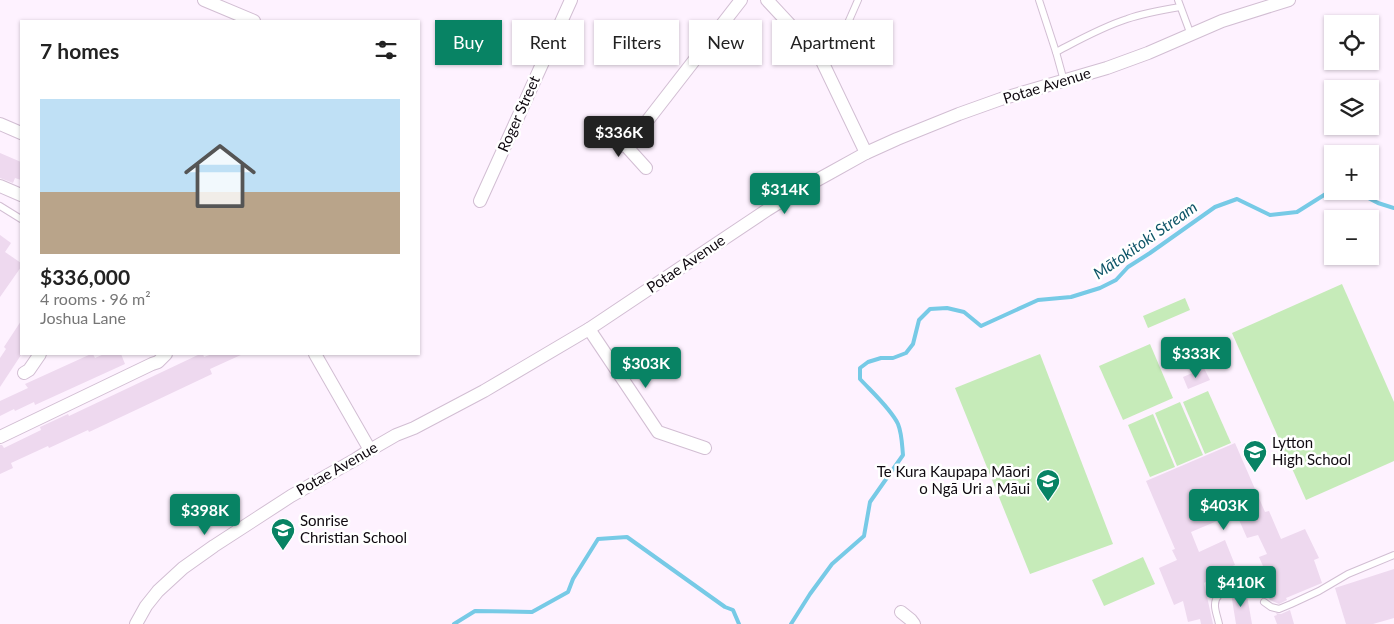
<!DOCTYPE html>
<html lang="en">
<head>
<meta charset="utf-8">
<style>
	:root { --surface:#fff; --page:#f6f6f6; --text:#222; --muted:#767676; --accent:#088364 }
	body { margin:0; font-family:Lato,sans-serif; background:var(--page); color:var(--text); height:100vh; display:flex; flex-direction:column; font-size:19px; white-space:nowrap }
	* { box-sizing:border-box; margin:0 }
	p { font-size:16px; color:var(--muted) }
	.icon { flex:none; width:28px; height:28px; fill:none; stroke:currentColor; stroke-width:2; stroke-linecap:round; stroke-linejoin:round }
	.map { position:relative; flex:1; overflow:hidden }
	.drawer { position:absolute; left:20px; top:20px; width:400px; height:335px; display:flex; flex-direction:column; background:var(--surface); border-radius:0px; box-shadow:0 1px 4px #0004 }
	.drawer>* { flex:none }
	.hud { position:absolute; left:435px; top:20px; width:475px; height:45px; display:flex; gap:10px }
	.buttons { position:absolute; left:1324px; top:15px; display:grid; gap:10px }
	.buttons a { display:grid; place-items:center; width:55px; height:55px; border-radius:0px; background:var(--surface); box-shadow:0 1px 4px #0004; font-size:25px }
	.price { position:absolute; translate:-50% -42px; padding:0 11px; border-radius:5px; background:var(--accent); color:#fff; font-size:16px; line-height:32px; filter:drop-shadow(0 1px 2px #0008) }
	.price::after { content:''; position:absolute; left:50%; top:30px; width:15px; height:11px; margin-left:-8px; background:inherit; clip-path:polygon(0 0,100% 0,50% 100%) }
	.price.on { background:#222; color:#fff }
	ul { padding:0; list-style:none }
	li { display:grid; align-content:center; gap:10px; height:265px; padding:0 20px }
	li span { display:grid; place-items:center; height:155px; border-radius:0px; color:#555 }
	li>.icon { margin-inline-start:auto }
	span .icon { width:90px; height:90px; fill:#fffc; stroke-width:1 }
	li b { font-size:21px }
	h2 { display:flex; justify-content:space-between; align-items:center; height:60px; padding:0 20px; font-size:21px }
	.chip { padding:0 18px; border-radius:0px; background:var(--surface); box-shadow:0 1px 4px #0004; font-size:18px; line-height:45px }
	.chip.on { background:var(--accent); color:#fff }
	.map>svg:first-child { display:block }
</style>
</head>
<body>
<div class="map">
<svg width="1394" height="624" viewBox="0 0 1394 624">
	<rect width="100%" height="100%" fill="#fef2ff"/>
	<!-- green -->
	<g fill="#c6ebb9">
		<path d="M 1342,284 L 1394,402 L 1394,461 L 1306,500 L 1232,333 Z"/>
		<path d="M 1185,298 L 1190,310 L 1148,328 L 1143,316 Z"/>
		<path d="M 1150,344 L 1173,398 L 1123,420 L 1099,366 Z"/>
		<path d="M 1040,354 L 1113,544 L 1030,574 L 955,388 Z"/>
		<path d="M 1208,391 L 1231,443 L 1205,454 L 1183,402 Z"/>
		<path d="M 1180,402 L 1203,455 L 1177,466 L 1155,413 Z"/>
		<path d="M 1153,414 L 1175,467 L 1150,477 L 1128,425 Z"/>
		<path d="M 1143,557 L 1155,584 L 1104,606 L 1092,580 Z"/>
	</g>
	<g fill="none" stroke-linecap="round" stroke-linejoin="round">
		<!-- stream -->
		<g stroke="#77cae6" stroke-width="4">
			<path d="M 1355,191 L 1378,203 L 1394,208"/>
			<path d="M 454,624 L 475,611 L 532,612 L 568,592 L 573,579 L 598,539 L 627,537 L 725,607 L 733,610 L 739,624"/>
			<path d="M 791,624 L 810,594 L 832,564 L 864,536 L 870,502 L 903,455 C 902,445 902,434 898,424 C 891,409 872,392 860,379 L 860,368 L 868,362 L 881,358 L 893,358 L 906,353 L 913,344 L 919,320 L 930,309 L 947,308 L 964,312 L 981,326 L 1038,300 L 1071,297 L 1100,288 L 1116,280 L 1128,267 L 1150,253 L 1215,207 L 1237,199 L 1270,215 L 1297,212 L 1332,190"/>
		</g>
	</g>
	<!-- building -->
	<g fill="#eed9ef">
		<path d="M 0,153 L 21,162 L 21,180 L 15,178 L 13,183 L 0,178 Z"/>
		<path d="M 0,235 L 11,243 L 5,252 L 21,263 L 21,267 L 0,297 Z"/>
		<path d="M 21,321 L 21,355 L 0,387 L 0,358 L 6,349 L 4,347 Z"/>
		<path d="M 91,354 L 93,354 L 95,358 L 104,354 L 121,354 L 125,364 L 35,405 L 34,402 L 15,411 L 14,409 L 0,416 L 0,401 L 28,388 L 25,384 Z"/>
		<path d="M 200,354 L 203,354 L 204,357 L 212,354 L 243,354 L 210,369 L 212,374 L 138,409 L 89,432 L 88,430 L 49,448 L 48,446 L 11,463 L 13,468 L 0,474 L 0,445 L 2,445 L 4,448 L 41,430 L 40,427 L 68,414 L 69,416 Z"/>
		<path d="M 1204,368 L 1210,380 L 1188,389 L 1183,377 Z"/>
		<path d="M 1235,443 L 1265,512 L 1269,511 L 1281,539 L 1305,529 L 1319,558 L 1314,560 L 1322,583 L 1286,598 L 1287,600 L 1279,604 L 1270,600 L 1267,594 L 1274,591 L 1259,557 L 1267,554 L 1258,535 L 1247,538 L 1236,513 L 1191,532 L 1199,552 L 1225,540 L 1235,565 L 1219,571 L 1220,573 L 1206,578 L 1207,581 L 1204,583 L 1213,624 L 1201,624 L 1200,619 L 1188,622 L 1183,601 L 1174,605 L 1159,568 L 1177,560 L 1172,550 L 1175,549 L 1146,481 Z"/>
		<path d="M 1394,569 L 1394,618 L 1373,624 L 1346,624 L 1335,588 Z"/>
		<path d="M 1246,590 L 1252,624 L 1236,624 L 1231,593 Z"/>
		<path d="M 1290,610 L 1294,624 L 1277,624 L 1274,616 L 1277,615 L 1276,613 L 1281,614 Z"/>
	</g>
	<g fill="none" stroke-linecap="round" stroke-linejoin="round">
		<!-- lane casing -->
		<g stroke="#d2bed3" stroke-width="8">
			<g id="lane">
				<path d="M 1039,0 L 1056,52 L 1064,81"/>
				<path d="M 1178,0 L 1191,35"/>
				<path d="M 1056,52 C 1079,40 1102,27 1127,19 C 1144,13 1162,10 1180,7"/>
				<path d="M 820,57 L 840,41 L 858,0"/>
				<path d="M 0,206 L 21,219"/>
				<path d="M 1219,595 C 1211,603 1217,614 1219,624"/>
				<path d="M 1264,602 L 1271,607 L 1279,609 L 1291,604 L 1319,591 L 1348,574 L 1394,555"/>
			</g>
		</g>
		<!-- street casing -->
		<g stroke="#d2bed3" stroke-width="14">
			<g id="street">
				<path d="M 204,0 L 254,21"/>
				<path d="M 767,0 L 820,57 L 866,153"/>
				<path d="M 0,124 L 21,133"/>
				<path d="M 602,135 L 627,147 L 646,168"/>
				<path d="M 627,147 L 741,0"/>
				<path d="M 0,186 L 21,195"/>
				<path d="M 480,201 L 571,0"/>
				<path d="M 589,329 L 658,432 L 705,448"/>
				<path d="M 315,354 L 370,450"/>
				<path d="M 24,373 L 29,370 L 40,354"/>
				<path d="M 0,437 L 152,364 L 158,362 L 166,354"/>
				<path d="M 901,612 L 911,620 L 914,624"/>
				<path d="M 136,624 L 146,606 L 158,591 L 183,568 L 214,546 L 291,496 L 356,459 L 370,450 L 396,435 L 414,428 L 484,391 L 589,329 L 767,210 L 799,190 L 830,173 L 866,153 L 897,139 L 959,114 L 1001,99 L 1107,68 L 1148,53 L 1222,21 L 1289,0"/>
			</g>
		</g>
		<!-- lane -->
		<use href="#lane" stroke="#fff" stroke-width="6"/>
		<!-- street -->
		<use href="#street" stroke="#fff" stroke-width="12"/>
	</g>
	<!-- icons -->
	<defs>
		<g id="school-pin" transform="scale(1.25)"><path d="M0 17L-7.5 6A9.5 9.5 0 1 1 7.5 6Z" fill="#088364" stroke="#fff"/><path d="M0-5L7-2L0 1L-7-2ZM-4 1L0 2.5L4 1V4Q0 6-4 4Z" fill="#fff"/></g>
	</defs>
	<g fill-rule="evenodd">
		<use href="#school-pin" x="1255" y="452"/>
		<use href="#school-pin" x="1048" y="481"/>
		<use href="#school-pin" x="283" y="530"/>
	</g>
	<g text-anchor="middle" stroke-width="5" stroke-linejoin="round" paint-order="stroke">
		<!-- street labels -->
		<g font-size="15" fill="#0f0910" stroke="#fff">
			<text transform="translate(1047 86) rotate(-17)" y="5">Potae Avenue</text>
			<text transform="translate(519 114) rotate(-66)" y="5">Roger Street</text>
			<text transform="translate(686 264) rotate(-34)" y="5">Potae Avenue</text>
			<text transform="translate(337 469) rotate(-30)" y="5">Potae Avenue</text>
		</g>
		<!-- poi labels -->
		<g font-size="15" fill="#0f0910" stroke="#fff" text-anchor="start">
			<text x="1272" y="448">Lytton<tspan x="1272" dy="17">High School</tspan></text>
			<text x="1030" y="477" text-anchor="end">Te Kura Kaupapa Māori<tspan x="1030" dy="17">o Ngā Uri a Māui</tspan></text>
			<text x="300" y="526">Sonrise<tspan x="300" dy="17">Christian School</tspan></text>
		</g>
		<!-- water labels -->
		<g font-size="16" font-style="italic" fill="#0e5568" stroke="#fff">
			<text transform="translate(1145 240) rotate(-35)" y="6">Mātokitoki Stream</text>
		</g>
	</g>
</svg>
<div class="buttons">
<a><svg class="icon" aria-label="locate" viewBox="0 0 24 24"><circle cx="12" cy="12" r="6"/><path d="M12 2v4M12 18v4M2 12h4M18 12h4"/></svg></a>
<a><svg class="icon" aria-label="layers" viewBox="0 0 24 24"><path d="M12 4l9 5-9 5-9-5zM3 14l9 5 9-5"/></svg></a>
<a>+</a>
<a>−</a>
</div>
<b class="price on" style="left:619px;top:158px">$336K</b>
<b class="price" style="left:785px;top:215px">$314K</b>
<b class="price" style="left:1196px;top:379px">$333K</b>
<b class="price" style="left:646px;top:389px">$303K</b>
<b class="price" style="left:1224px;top:531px">$403K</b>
<b class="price" style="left:205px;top:536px">$398K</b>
<b class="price" style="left:1241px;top:608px">$410K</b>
<div class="hud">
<a class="chip on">Buy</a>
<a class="chip">Rent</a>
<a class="chip">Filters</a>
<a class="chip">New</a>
<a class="chip">Apartment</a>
</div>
<section class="drawer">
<h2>7 homes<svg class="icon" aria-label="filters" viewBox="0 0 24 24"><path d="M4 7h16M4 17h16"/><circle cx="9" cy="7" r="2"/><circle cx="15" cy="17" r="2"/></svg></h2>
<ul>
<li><span style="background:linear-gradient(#bfe0f5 60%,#b9a48a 0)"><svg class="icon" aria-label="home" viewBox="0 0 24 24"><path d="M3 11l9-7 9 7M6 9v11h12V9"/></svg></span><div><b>$336,000</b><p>4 rooms · 96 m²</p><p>Joshua Lane</p></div></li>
</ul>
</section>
</div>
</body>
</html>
